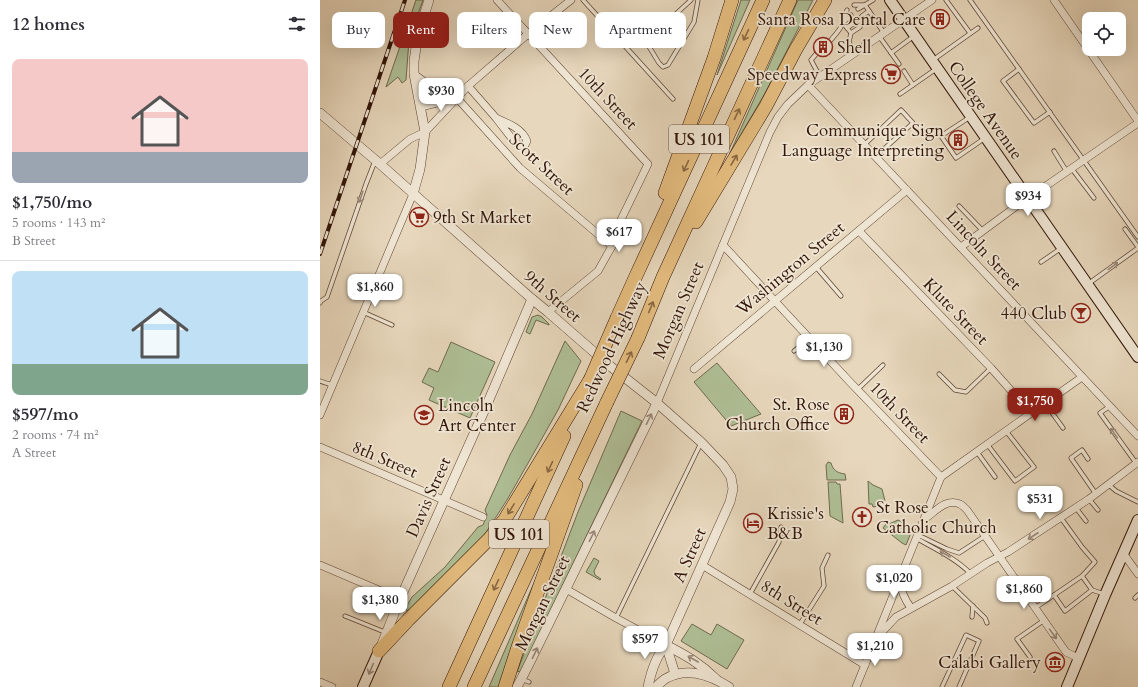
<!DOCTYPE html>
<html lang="en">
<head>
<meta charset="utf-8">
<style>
	:root { --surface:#fff; --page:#f7f7f7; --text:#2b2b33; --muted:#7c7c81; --line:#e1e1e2; --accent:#8f2418 }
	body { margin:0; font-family:Cardo,serif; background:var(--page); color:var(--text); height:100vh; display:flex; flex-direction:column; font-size:15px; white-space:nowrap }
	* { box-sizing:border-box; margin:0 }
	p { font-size:13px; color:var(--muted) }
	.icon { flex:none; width:22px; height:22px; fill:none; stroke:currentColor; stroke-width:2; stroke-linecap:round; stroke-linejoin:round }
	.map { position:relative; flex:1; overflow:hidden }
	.panel { display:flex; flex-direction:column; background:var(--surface); width:320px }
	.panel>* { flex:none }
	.guide { position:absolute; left:12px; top:12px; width:380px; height:36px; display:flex; gap:8px }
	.controls { position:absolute; left:762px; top:12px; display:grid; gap:8px }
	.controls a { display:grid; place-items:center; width:44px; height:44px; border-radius:8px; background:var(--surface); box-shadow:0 4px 16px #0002; font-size:20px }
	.price { position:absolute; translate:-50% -34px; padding:0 9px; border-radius:8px; background:#fff; color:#222; font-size:13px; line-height:26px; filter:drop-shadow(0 1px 2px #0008) }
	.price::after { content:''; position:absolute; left:50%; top:24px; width:12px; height:9px; margin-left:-6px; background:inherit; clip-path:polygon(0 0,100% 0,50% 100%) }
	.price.selected { background:var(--accent); color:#fff }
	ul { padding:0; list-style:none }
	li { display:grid; align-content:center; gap:8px; height:212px; padding:0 12px }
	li+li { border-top:1px solid var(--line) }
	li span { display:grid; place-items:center; height:124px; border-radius:8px; color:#555 }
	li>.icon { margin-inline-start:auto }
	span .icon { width:72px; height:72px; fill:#fffc; stroke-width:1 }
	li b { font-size:17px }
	h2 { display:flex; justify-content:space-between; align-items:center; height:48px; padding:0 12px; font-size:17px }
	.tag { padding:0 14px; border-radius:8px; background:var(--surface); box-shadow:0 4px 16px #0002; font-size:14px; line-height:36px }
	.tag.selected { background:var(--accent); color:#fff }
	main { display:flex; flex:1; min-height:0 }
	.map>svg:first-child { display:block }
</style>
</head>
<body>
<main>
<section class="panel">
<h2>12 homes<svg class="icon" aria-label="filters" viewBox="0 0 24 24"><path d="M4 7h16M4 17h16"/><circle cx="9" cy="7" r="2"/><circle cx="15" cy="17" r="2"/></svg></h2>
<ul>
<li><span style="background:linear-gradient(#f6c9c9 75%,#9aa5b1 0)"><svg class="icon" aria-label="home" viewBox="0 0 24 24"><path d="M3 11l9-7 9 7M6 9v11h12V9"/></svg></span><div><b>$1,750/mo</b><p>5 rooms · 143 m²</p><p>B Street</p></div></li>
<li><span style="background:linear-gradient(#bfe0f5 75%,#7fa58c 0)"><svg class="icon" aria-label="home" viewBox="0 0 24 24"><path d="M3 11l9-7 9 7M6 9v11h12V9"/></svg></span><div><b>$597/mo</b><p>2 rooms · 74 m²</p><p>A Street</p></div></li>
</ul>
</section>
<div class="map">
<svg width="818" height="687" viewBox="0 0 818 687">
	<rect width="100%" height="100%" fill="#e7d7bc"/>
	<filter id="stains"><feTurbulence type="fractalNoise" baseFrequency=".005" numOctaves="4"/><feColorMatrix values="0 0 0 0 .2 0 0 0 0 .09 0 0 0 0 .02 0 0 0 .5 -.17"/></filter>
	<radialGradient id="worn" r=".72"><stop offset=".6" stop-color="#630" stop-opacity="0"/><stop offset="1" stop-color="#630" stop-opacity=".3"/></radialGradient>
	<!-- green -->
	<g fill="#afbf96" stroke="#706a4e">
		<path d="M 96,0 L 103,0 L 89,40 L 86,80 L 82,83 L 78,77 L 66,87 Z"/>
		<path d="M 421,0 L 430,0 L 397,75 Z"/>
		<path d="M 478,0 L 493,0 L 444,95 L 410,153 Z"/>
		<path d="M 218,315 L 222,317 L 229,324 L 229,325 L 216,320 L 210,334 L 206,332 L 212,317 Z"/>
		<path d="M 245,341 L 261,361 L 238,410 L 207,465 L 187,500 L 165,534 L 88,611 L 85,609 L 92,597 L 125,567 L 158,527 L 163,525 L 167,515 L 165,510 L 190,455 L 212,414 Z"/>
		<path d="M 131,342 L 175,362 L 150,418 L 109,400 L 114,388 L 102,382 L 109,368 L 118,372 Z"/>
		<path d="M 397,363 L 441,414 L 411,426 L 374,382 Z"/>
		<path d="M 301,411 L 322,421 L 201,671 L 197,672 L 258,512 Z"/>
		<path d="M 508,462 L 511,463 C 513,470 517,473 525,474 L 526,480 L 507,480 L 506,465 Z"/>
		<path d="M 548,481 L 553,485 L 562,489 L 565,501 L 559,504 L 558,506 L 553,507 L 552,504 L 549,504 Z"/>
		<path d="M 508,482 L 516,482 L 517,484 L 520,484 L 523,523 L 510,516 Z"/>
		<path d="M 578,520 L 593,528 L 586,545 L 582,543 L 563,528 L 566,524 L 569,524 Z"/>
		<path d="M 226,555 L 179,687 L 169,687 Z"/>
		<path d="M 274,558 L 279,561 L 274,571 L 275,575 L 281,579 L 280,580 L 266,572 Z"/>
		<path d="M 372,624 L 391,635 L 397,624 L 424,640 L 407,669 L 361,641 Z"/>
	</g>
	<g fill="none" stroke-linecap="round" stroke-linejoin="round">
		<!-- service casing -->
		<g stroke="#5e4534" stroke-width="5">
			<g id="service">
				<path d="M 263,0 L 353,99"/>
				<path d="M 371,0 L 357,13 L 326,36 L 325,40 L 339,63 L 343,67 L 348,65 L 374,22 L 378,0"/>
				<path d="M 626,0 L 650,33"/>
				<path d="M 650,0 L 818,237"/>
				<path d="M 534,5 L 545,5 L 564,33"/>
				<path d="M 538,9 L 553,0"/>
				<path d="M 542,16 L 549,11"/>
				<path d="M 524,22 L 531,15"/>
				<path d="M 547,22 L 553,17"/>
				<path d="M 523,23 L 531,33 L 529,42 L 534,53"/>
				<path d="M 527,28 L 536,22"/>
				<path d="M 531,33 L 540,27"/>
				<path d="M 559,36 L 579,64"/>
				<path d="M 509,42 C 520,30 523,26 527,10"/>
				<path d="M 497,53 L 491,60 L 500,77"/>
				<path d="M 571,53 L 594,36"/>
				<path d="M 613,60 L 658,28"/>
				<path d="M 699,69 L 683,81 L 714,123 L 730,112"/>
				<path d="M 584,71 L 593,85"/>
				<path d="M 580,94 L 616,69"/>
				<path d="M 650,117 L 621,136 L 636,158 L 665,138"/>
				<path d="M 544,145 L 581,110 L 593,123 L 555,157"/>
				<path d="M 734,151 L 747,172"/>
				<path d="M 752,169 L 774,198"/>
				<path d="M 639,206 L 663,231"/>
				<path d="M 805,229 L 818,247"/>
				<path d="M 721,262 L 740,249"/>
				<path d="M 496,267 L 521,296"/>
				<path d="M 768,284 L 818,248"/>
				<path d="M 0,303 L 1,301 L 7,297 L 46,184 L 55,161"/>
				<path d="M 43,312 L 72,325"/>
				<path d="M 474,351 L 489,339"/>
				<path d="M 619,374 L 635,390 L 646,392 L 671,368"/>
				<path d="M 0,381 L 12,385"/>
				<path d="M 537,390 L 563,365"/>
				<path d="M 725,403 L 743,428"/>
				<path d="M 790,406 L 780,413 L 816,463"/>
				<path d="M 667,444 L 695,481 L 714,467 L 686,431"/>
				<path d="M 657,452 L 675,477"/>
				<path d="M 768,459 L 762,450 L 751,458 L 776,494"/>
				<path d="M 789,485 L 796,491 L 818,502"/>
				<path d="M 769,499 L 778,510"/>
				<path d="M 756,508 L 766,521"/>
				<path d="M 598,535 L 627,549 L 639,553 L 665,536"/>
				<path d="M 596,538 C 615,549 635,558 650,573"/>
				<path d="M 632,586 L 665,618 L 667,623"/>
				<path d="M 772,590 L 784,594"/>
				<path d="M 430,594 L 459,542 L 461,527"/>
				<path d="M 734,595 L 745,611 L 772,590 L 762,576"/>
				<path d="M 815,598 L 818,595"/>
				<path d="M 715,608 L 762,576 L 775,562 L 762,547 L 741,518"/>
				<path d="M 25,616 L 67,633"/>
				<path d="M 652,617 L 653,606"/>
				<path d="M 296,618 L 381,443"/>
				<path d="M 480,624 L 504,586 L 502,568 L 508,555"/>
				<path d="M 710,657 L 697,639 L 723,621"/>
				<path d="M 201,679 L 209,682"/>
				<path d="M 622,687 L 646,635 L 659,641 L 639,687"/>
			</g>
		</g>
		<!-- minor casing -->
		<g stroke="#5e4534" stroke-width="8">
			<g id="minor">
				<path d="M 177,0 L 328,164 L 297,228 L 292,246 L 278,271 L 228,312"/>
				<path d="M 734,0 L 818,121"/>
				<path d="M 94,74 L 116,90 L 137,98 L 200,168 L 292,246"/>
				<path d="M 488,85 L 818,436"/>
				<path d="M 148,86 L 176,118 L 193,140 L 199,145 L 205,145 L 207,141 C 202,128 187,123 176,118"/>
				<path d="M 101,107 L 137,98"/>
				<path d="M 60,164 L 90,139 L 105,132 L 148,86 L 208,34 L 251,0"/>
				<path d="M 539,231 L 671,368 L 711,413"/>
				<path d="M 403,245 L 529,381 L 621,477"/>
				<path d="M 641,247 L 698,205 L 818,123"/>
				<path d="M 374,369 L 587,190"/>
				<path d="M 337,403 L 450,132 L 458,117 L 468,104 L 488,85 L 612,0"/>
				<path d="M 0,415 L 93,194"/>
				<path d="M 0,447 L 163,517"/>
				<path d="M 606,518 C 616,511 626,498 640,504 C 642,505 645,508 647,510 L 746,652 L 758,658"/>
				<path d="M 803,553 L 818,574"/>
				<path d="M 0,565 L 80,599"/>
				<path d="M 382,565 L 545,665"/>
				<path d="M 580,581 C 581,591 585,600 591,608"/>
				<path d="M 246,589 L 296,618 L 346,645"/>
				<path d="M 561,633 L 576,617 L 632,586 L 667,563 L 688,552 L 769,499 L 818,462"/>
				<path d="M 0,682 L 12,687"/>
				<path d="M 536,687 L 621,477 L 762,377"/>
			</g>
		</g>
		<!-- tertiary casing -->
		<g stroke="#5e4534" stroke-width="10">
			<g id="tertiary">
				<path d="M 0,113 L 60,164 L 212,299 L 228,312 L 290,366 L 337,403 L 381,442 L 403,465 L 411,477 L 413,489 L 410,502 L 346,645 C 336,656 331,672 328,687"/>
				<path d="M 93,194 L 100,169 L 105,132 L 94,74 L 94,61 L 98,34 L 109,0"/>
				<path d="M 62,644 L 80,599 L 165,409 L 212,299"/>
				<path d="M 346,645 C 365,655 380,663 396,679"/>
				<path d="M 346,645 L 355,674"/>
				<path d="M 197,687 L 207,668 L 337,403"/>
				<path d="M 336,687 C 339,684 342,681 345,679 C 367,666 390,675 409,687"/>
			</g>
		</g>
		<!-- secondary casing -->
		<g stroke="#311407" stroke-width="12">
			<g id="secondary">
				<path d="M 570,0 L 818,357"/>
				<path d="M 43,687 L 59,651"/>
				<path d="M 747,687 L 785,595 L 818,520"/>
			</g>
		</g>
		<!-- motorway casing -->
		<g stroke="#311407" stroke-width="14">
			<g id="motorway">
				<path d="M 345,193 L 394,58 L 412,0"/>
				<path d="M 376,222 L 446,106 L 476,49 L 505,0"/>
				<path d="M 297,318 L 315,278 L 443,0"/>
				<path d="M 318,338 L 343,277 L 470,0"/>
				<path d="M 59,651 L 88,620 L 170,538 L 185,519 L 270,380"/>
				<path d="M 129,687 L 244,436"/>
				<path d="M 154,687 L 287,402"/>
				<path d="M 185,687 L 199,644 L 256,485"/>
			</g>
		</g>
		<!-- service -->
		<use href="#service" stroke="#efe5d3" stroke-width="3.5"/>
		<!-- minor -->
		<use href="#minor" stroke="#efe5d3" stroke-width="7"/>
		<!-- tertiary -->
		<use href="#tertiary" stroke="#efe5d3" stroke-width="9"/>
		<!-- secondary -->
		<use href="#secondary" stroke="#efe5d3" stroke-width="10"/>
		<!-- motorway -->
		<use href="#motorway" stroke="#e4bc7e" stroke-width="13"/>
		<!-- rail casing -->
		<g stroke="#311407" stroke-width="4">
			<path id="rail" d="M 0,254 L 85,0"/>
		</g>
		<!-- rail -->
		<use href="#rail" stroke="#efe5d3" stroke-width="2.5" stroke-dasharray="8" stroke-linecap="butt"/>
		<!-- motorway-bridge casing -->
		<g stroke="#311407" stroke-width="14" stroke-linecap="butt">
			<g id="motorway-bridge">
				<path d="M 270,380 L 297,318"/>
				<path d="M 287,402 L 318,338"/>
			</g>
		</g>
		<!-- motorway-bridge -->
		<use href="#motorway-bridge" stroke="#e4bc7e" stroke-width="13"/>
	</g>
	<!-- one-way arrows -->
	<defs><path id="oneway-shaft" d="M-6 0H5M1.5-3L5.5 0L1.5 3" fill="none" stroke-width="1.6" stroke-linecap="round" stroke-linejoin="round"/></defs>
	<g stroke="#8a6842">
		<use href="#oneway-shaft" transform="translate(426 35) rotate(115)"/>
		<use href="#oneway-shaft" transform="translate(417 114) rotate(-65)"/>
		<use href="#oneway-shaft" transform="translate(414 160) rotate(-59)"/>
		<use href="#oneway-shaft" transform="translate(366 166) rotate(115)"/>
		<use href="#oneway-shaft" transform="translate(331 307) rotate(-68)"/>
		<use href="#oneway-shaft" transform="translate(309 357) rotate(-64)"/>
		<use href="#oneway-shaft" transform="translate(230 467) rotate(115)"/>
		<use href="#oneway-shaft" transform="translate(191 509) rotate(122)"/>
		<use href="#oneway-shaft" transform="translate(176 585) rotate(115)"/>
	</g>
	<g stroke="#9a8777">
		<use href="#oneway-shaft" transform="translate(41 197) rotate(109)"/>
		<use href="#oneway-shaft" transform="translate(793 266) rotate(-36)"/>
		<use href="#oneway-shaft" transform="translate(329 419) rotate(-64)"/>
		<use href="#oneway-shaft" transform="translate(794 433) rotate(-125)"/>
		<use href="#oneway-shaft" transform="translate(272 536) rotate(-64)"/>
		<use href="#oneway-shaft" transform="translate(713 536) rotate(147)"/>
		<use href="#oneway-shaft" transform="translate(625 554) rotate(-150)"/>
		<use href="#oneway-shaft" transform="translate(733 634) rotate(54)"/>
		<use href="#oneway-shaft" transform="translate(215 653) rotate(-64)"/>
		<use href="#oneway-shaft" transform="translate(373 659) rotate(-150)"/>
		<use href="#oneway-shaft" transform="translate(51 669) rotate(113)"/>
	</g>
	<!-- icons -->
	<defs>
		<g id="building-ring" transform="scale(1)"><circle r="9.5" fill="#efe5d3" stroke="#8f2418" stroke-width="1.5"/><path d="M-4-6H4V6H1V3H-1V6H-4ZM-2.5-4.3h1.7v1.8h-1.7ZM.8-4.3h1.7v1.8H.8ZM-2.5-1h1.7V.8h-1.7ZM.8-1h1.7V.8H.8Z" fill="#8f2418"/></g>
		<g id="supermarket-ring" transform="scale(1)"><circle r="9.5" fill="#efe5d3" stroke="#8f2418" stroke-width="1.5"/><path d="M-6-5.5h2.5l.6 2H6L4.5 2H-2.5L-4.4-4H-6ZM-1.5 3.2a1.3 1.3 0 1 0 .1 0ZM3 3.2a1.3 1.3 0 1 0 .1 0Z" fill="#8f2418"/></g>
		<g id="bar-ring" transform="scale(1)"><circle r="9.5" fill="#efe5d3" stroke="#8f2418" stroke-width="1.5"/><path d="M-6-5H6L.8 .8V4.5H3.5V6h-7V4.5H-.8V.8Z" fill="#8f2418"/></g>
		<g id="school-ring" transform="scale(1)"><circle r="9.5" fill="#efe5d3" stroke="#8f2418" stroke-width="1.5"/><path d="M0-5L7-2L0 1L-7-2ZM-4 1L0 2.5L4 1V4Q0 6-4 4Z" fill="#8f2418"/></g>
		<g id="church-ring" transform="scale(1)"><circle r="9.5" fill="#efe5d3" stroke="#8f2418" stroke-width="1.5"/><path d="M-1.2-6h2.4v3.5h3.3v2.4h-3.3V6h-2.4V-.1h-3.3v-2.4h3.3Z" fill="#8f2418"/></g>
		<g id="hotel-ring" transform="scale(1)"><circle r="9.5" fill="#efe5d3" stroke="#8f2418" stroke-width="1.5"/><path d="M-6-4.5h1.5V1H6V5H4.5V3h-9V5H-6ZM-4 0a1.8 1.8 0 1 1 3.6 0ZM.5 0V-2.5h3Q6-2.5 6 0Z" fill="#8f2418"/></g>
		<g id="museum-ring" transform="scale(1)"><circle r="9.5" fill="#efe5d3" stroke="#8f2418" stroke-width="1.5"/><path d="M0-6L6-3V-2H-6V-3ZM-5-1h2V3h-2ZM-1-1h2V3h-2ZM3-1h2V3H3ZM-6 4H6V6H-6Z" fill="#8f2418"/></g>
	</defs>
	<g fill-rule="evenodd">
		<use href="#building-ring" x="620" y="19"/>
		<use href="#building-ring" x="503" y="47"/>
		<use href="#supermarket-ring" x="571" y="74"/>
		<use href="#building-ring" x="638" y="140"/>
		<use href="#supermarket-ring" x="99" y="217"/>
		<use href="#bar-ring" x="761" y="313"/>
		<use href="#building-ring" x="524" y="414"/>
		<use href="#school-ring" x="104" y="415"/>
		<use href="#church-ring" x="542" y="517"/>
		<use href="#hotel-ring" x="433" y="523"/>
		<use href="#museum-ring" x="735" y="662"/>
	</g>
	<g text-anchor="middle" stroke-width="3.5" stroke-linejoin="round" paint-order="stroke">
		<!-- shield labels -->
		<g fill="#efe5d3" stroke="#6a5344" stroke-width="1">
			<rect x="349" y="125" width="60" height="28" rx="3"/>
			<rect x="169" y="520" width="60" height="28" rx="3"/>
		</g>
		<g font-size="16" font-weight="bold" fill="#311407">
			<text x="379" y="145">US 101</text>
			<text x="199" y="540">US 101</text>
		</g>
		<!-- poi labels -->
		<g font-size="17" fill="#311407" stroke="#efe5d3" text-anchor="end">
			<text x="606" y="25">Santa Rosa Dental Care</text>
			<text x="517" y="53" text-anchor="start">Shell</text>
			<text x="557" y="80">Speedway Express</text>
			<text x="624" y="136">Communique Sign<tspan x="624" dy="20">Language Interpreting</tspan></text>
			<text x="113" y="223" text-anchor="start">9th St Market</text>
			<text x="747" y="319">440 Club</text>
			<text x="510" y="410">St. Rose<tspan x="510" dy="20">Church Office</tspan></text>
			<text x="118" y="411" text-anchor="start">Lincoln<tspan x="118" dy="20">Art Center</tspan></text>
			<text x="556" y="513" text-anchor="start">St Rose<tspan x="556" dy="20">Catholic Church</tspan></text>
			<text x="447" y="519" text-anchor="start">Krissie's<tspan x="447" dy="20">B&amp;B</tspan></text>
			<text x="721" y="668">Calabi Gallery</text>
		</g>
		<!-- street labels -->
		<g font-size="17" fill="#311407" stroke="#efe5d3">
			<text transform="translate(288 98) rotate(47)" y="6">10th Street</text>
			<text transform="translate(666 110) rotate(55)" y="6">College Avenue</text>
			<text transform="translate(222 164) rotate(43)" y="6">Scott Street</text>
			<text transform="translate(664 250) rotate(47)" y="6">Lincoln Street</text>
			<text transform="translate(470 268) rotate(-40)" y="6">Washington Street</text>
			<text transform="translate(233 296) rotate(41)" y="6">9th Street</text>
			<text transform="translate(358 310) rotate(-67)" y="6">Morgan Street</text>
			<text transform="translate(636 311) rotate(46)" y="6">Klute Street</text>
			<text transform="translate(291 347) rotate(-65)" y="6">Redwood Highway</text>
			<text transform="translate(580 412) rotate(46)" y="6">10th Street</text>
			<text transform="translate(65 459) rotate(23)" y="6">8th Street</text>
			<text transform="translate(108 497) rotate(-66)" y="6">Davis Street</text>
			<text transform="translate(369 555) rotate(-66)" y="6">A Street</text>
			<text transform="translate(472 602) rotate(32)" y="6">8th Street</text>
			<text transform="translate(222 603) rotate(-64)" y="6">Morgan Street</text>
		</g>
	</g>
	<rect width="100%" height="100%" filter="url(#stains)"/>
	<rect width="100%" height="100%" fill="url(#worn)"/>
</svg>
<div class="controls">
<a><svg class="icon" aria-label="locate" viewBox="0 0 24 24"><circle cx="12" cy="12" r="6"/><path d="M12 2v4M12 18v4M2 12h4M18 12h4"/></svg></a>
</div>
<b class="price" style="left:121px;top:112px">$930</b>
<b class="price" style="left:708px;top:217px">$934</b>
<b class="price" style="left:299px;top:253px">$617</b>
<b class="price" style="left:55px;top:308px">$1,860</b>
<b class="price" style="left:504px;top:368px">$1,130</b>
<b class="price selected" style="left:715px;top:422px">$1,750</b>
<b class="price" style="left:720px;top:520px">$531</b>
<b class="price" style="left:574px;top:599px">$1,020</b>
<b class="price" style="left:704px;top:610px">$1,860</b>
<b class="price" style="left:60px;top:621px">$1,380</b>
<b class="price" style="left:325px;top:660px">$597</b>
<b class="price" style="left:555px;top:667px">$1,210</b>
<div class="guide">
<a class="tag">Buy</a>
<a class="tag selected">Rent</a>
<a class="tag">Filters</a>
<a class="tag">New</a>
<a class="tag">Apartment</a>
</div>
</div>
</main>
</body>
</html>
